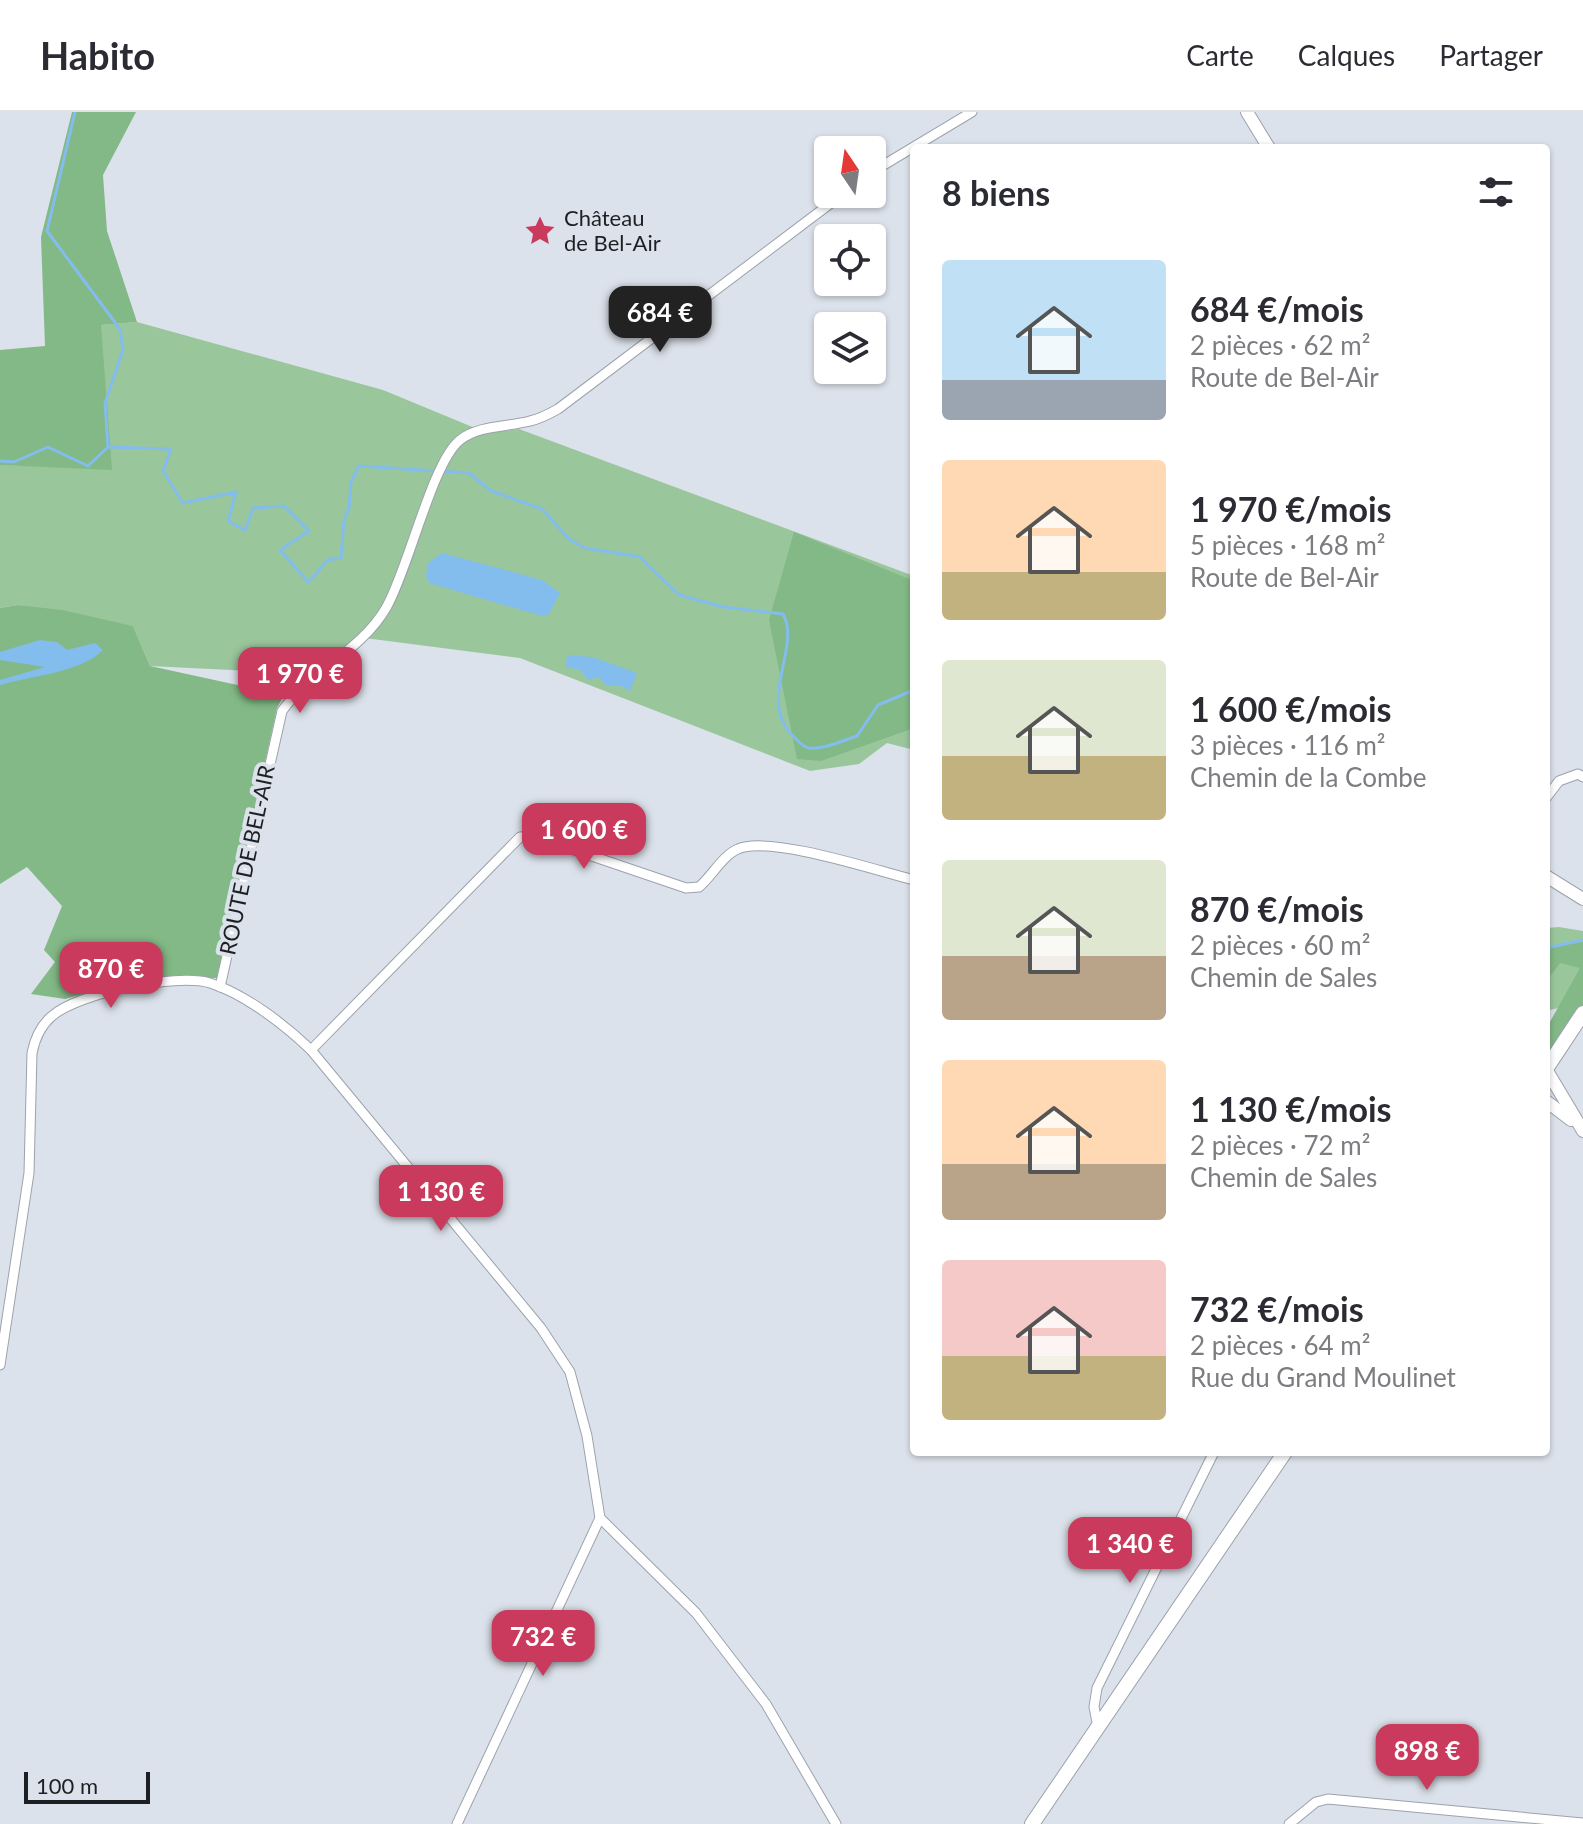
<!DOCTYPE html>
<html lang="fr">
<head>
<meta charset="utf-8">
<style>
	:root { --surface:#fff; --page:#f2f2f3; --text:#2b2b33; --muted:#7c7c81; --line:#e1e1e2; --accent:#c93a5d }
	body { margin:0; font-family:Lato,sans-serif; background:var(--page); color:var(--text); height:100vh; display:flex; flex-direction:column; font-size:30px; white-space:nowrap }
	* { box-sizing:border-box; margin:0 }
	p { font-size:26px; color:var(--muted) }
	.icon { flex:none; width:44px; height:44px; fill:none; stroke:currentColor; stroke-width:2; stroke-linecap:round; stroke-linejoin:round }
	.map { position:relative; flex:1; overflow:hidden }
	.drawer { position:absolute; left:910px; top:32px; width:640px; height:1312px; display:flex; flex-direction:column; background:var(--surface); border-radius:8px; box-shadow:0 2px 6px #0004 }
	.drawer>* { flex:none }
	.needle { width:52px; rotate:347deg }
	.fabs { position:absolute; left:814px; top:24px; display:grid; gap:16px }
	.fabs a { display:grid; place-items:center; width:72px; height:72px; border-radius:8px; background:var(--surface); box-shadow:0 2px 6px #0004; font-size:40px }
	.scale { position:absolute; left:24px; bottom:20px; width:126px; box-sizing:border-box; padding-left:8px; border:4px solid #1d1f23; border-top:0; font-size:22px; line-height:28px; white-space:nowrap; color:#1d1f23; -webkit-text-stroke:6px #dce2eb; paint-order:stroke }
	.price { position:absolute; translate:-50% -68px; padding:0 18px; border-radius:16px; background:var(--accent); color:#fff; font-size:26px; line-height:52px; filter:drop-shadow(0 2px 4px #0008) }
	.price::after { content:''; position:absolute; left:50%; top:48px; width:24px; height:18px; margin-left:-12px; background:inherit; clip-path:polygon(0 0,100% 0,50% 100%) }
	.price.active { background:#222; color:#fff }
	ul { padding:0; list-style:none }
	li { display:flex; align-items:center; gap:24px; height:200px; padding:0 32px }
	li span { display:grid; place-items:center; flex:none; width:224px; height:160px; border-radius:8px; color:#555 }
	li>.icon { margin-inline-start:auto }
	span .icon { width:96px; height:96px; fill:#fffc; stroke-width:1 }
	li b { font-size:34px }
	h2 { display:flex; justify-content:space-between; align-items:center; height:96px; padding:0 32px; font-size:34px }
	header { display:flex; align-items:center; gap:48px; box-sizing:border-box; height:112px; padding:0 40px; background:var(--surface); border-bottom:2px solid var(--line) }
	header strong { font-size:38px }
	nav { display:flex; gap:44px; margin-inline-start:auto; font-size:28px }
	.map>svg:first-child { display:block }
</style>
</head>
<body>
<header>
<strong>Habito</strong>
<nav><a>Carte</a><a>Calques</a><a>Partager</a></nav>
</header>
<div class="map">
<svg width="1583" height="1712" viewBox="0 0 1583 1712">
	<rect width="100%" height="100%" fill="#dce2eb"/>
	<!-- green -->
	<g fill="#9ac69c">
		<path d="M 137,210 L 383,278 L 487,321 L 519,317 L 914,464 L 914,638 L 887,631 L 859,652 L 810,659 L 520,546 L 357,525 L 310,562 L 150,554 L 133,514 L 17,493 L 0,496 L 0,353 L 41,354 L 101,213 Z"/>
		<path d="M 1559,815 L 1583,819 L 1583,890 L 1546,899 L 1546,816 Z"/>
	</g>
	<!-- forest -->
	<g fill="#83b986">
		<path d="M 72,0 L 136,0 L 103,63 L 107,119 L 137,210 L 101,213 L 112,358 L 0,353 L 0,238 L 45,234 L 41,125 Z"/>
		<path d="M 794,420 L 914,469 L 914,616 L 821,649 L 797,647 L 769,508 Z"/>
		<path d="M 17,493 L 62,498 L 133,514 L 150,554 L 284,583 L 277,596 L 217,866 L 141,865 L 65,887 L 31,882 L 55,850 L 44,838 L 62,794 L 27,755 L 0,772 L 0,496 Z"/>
		<path d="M 1583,830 L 1583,894 L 1546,949 L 1546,917 L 1580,856 L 1560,851 L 1546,870 L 1546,835 Z"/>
	</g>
	<!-- water -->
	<g fill="#83bdee">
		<path d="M 442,441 L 542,468 L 560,481 L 549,502 L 542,504 L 429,471 L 426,464 L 428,451 Z"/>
		<path d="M 40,528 L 57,530 L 67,538 L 95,531 L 103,538 C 82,560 31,564 0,573 L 0,568 L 45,555 L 0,548 L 0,540 Z"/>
		<path d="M 567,543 L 592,545 L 637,561 L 630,579 L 619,573 L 607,574 L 599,565 L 588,568 L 580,558 L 566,555 Z"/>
	</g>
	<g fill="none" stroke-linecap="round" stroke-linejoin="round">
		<!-- stream -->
		<g stroke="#83bdee" stroke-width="3">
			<path d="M 75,0 L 47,119 L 120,217 L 123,238 L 105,291 L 108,335"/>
			<path d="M 0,349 L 14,350 L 48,335 L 88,354 L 108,335 L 171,337 L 163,359 L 183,391 L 236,380 L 228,409 L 245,418 L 253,396 L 284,394 L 309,419 L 280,438 L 308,470 L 328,448 L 341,446 L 344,408 L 349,396 L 351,370 L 359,354 L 469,361 L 491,379 L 542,397 L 569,427 L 585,436 L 640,445 L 679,483 L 724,495 L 783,502 C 802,536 755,589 795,626 C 799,630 803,635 809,636 C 823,638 844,628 857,624 L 878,593 L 914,578"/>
			<path d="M 1546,836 L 1583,828"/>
		</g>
		<!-- street casing -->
		<g stroke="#9ca2ab" stroke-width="11">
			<g id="street">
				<path d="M 872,60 L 972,0"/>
				<path d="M 1546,686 L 1559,669 L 1578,662 L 1583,665"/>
				<path d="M 220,875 L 282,599 C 311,559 361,539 386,496 C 408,459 432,350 460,328 C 479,313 508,315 530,309 C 540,307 549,302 558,297 L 843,82"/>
				<path d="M 311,938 L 520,725 L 533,724 L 686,776 L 699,775 C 712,764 723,743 738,737 C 770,723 878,759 914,768"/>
				<path d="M 0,1253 L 29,1061 L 32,941 C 35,926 40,914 52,904 C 78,881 176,861 210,871 C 245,882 285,913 311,938 L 541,1216 L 570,1260 L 587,1324 L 600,1406 L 696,1501 L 766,1592 L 836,1712"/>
				<path d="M 1098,1615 L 1094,1595 L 1097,1576 L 1214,1340"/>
				<path d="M 457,1712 L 600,1406"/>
				<path d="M 1289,1712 L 1316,1690 L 1328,1687 L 1583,1711"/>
			</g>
		</g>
		<!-- secondary casing -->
		<g stroke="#9ca2ab" stroke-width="14">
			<g id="secondary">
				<path d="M 1247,0 L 1269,36"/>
				<path d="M 1546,764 L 1583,787"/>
				<path d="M 1546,957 L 1583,1019"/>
				<path d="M 1546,989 L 1571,1008"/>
			</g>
		</g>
		<!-- primary casing -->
		<g stroke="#9ca2ab" stroke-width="16">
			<g id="primary">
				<path d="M 1546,957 L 1583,901"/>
				<path d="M 1032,1712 L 1285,1340"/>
			</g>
		</g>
		<!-- street -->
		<use href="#street" stroke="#fff" stroke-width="9"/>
		<!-- secondary -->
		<use href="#secondary" stroke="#fff" stroke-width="12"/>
		<!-- primary -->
		<use href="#primary" stroke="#fff" stroke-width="14"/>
	</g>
	<!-- icons -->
	<defs>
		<g id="sight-bare" transform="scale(2.4)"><path d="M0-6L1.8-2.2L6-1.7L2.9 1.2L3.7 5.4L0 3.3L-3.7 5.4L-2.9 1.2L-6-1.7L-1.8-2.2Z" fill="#c93a5d" stroke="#dce2eb" stroke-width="2.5" paint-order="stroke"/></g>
	</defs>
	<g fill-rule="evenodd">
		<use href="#sight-bare" x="540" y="119"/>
	</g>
	<g text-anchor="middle" stroke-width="8" stroke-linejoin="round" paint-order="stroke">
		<!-- poi labels -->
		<g font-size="22" fill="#1d1f23" stroke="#dce2eb" text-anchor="start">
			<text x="564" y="114">Château<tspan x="564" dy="25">de Bel-Air</tspan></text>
		</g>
		<!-- street labels -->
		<g font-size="22" fill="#1d1f23" stroke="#dce2eb">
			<text transform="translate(247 748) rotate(-78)" y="8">ROUTE DE BEL-AIR</text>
		</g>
	</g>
</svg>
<div class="fabs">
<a><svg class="needle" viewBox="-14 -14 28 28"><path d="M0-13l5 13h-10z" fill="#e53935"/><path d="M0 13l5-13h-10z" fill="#7c7c81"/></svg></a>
<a><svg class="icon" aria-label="locate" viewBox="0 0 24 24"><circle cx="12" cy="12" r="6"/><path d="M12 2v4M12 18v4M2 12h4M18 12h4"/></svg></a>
<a><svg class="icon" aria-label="layers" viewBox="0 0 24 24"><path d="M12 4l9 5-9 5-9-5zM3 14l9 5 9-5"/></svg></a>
</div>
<div class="scale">100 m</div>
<b class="price active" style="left:660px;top:242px">684 €</b>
<b class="price" style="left:300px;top:603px">1 970 €</b>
<b class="price" style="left:584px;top:759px">1 600 €</b>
<b class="price" style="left:111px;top:898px">870 €</b>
<b class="price" style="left:441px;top:1121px">1 130 €</b>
<b class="price" style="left:1130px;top:1473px">1 340 €</b>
<b class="price" style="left:543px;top:1566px">732 €</b>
<b class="price" style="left:1427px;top:1680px">898 €</b>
<section class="drawer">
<h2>8 biens<svg class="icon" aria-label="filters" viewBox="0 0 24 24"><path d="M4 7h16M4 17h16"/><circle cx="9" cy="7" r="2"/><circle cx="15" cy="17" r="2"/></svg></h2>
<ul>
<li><span style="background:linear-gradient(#bfe0f5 75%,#9aa5b1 0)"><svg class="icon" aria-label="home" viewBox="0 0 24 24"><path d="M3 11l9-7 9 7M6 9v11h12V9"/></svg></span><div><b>684 €/mois</b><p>2 pièces · 62 m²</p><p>Route de Bel-Air</p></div></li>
<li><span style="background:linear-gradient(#ffd9b3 70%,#c2b280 0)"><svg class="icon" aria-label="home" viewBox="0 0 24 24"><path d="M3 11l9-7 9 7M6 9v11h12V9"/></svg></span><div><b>1 970 €/mois</b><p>5 pièces · 168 m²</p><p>Route de Bel-Air</p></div></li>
<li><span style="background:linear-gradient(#dfe7d0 60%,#c2b280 0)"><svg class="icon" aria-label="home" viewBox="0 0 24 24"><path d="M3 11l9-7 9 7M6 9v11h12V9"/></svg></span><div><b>1 600 €/mois</b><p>3 pièces · 116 m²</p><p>Chemin de la Combe</p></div></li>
<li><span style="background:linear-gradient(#dfe7d0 60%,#b9a48a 0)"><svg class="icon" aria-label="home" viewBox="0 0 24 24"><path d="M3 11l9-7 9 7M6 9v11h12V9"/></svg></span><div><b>870 €/mois</b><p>2 pièces · 60 m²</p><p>Chemin de Sales</p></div></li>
<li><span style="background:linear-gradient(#ffd9b3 65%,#b9a48a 0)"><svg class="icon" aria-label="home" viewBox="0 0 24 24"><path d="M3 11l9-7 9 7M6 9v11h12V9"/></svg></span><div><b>1 130 €/mois</b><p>2 pièces · 72 m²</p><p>Chemin de Sales</p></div></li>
<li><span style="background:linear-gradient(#f6c9c9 60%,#c2b280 0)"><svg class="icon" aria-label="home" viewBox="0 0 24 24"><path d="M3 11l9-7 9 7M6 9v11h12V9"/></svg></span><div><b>732 €/mois</b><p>2 pièces · 64 m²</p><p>Rue du Grand Moulinet</p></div></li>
</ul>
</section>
</div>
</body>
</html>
